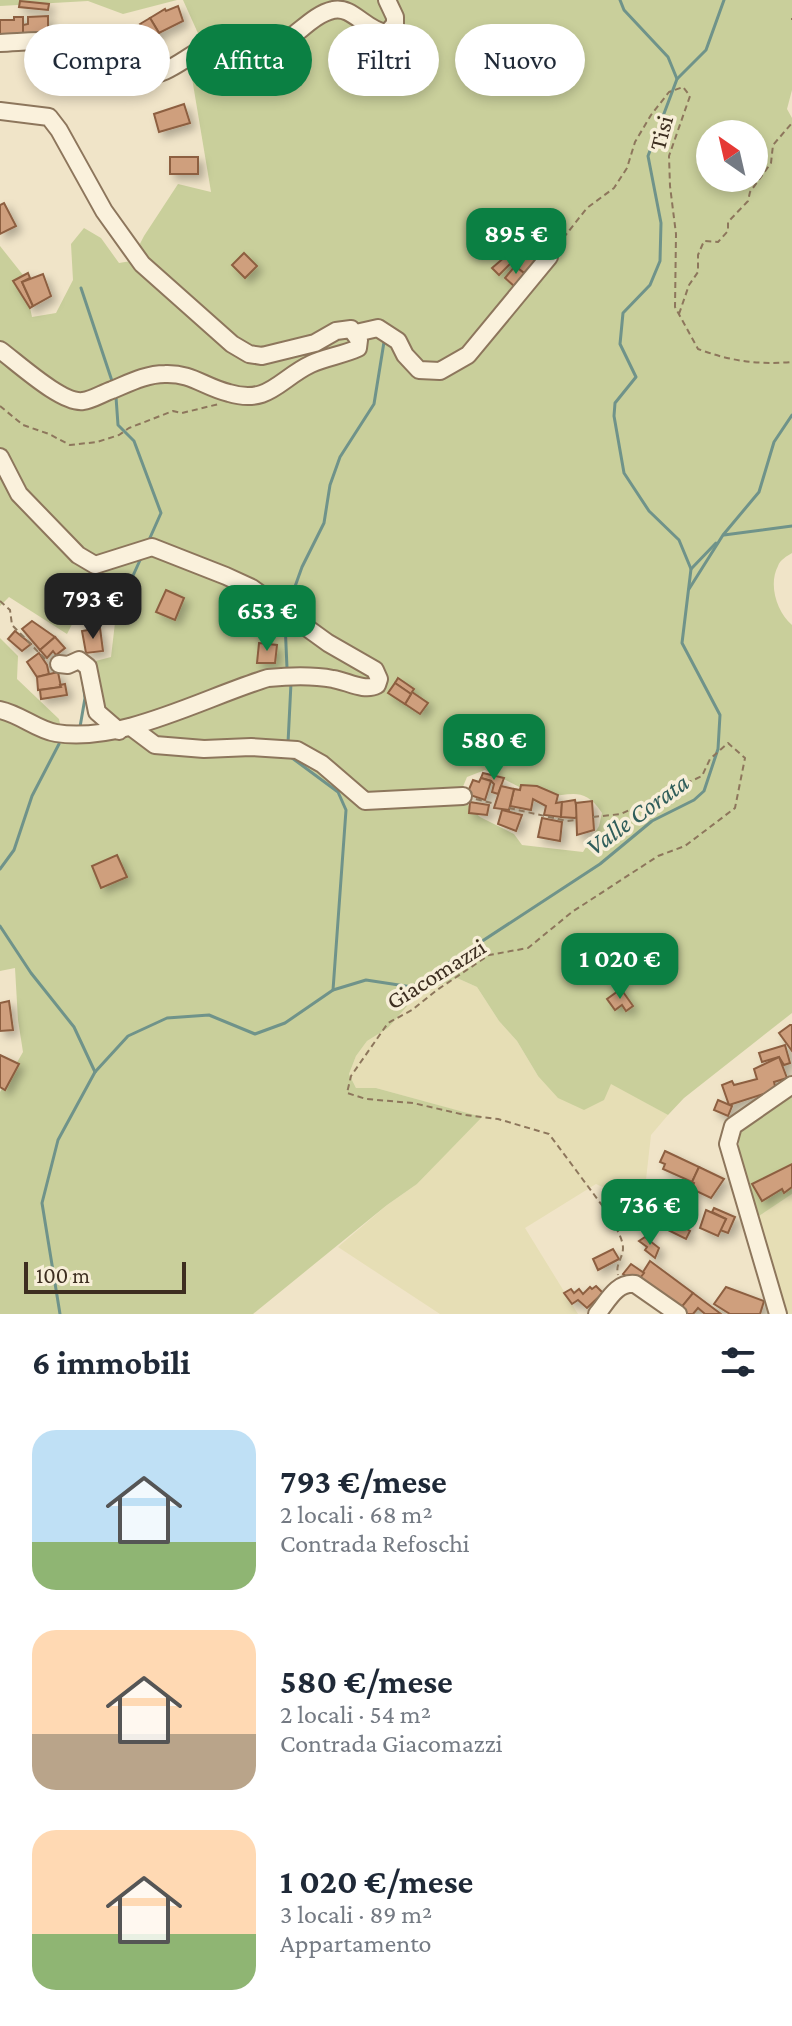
<!DOCTYPE html>
<html lang="it">
<head>
<meta charset="utf-8">
<style>
	:root { --surface:#fff; --page:#f6f6f7; --text:#1f2937; --muted:#747a83; --accent:#0b8043 }
	body { margin:0; font-family:"Crimson Pro",serif; background:var(--page); color:var(--text); height:100vh; display:flex; flex-direction:column; font-size:30px; white-space:nowrap }
	* { box-sizing:border-box; margin:0 }
	p { font-size:26px; color:var(--muted) }
	.icon { flex:none; width:44px; height:44px; fill:none; stroke:currentColor; stroke-width:2; stroke-linecap:round; stroke-linejoin:round }
	.map { position:relative; height:1314px; overflow:hidden }
	.drawer { display:flex; flex-direction:column; background:var(--surface); flex:1 }
	.drawer>* { flex:none }
	.top-card { position:absolute; left:24px; top:24px; width:744px; height:72px; display:flex; gap:16px }
	.needle { width:52px; rotate:326deg }
	.controls { position:absolute; left:696px; top:120px; display:grid; gap:16px }
	.controls a { display:grid; place-items:center; width:72px; height:72px; border-radius:50%; background:var(--surface); box-shadow:0 4px 12px #0003; font-size:40px }
	.scale { position:absolute; left:24px; bottom:20px; width:162px; box-sizing:border-box; padding-left:8px; border:4px solid #3d2e20; border-top:0; font-size:22px; line-height:28px; white-space:nowrap; color:#3d2e20; -webkit-text-stroke:6px #f7eed8; paint-order:stroke }
	.price { position:absolute; translate:-50% -68px; padding:0 18px; border-radius:16px; background:var(--accent); color:#fff; font-size:26px; line-height:52px; filter:drop-shadow(0 2px 4px #0008) }
	.price::after { content:''; position:absolute; left:50%; top:48px; width:24px; height:18px; margin-left:-12px; background:inherit; clip-path:polygon(0 0,100% 0,50% 100%) }
	.price.on { background:#222; color:#fff }
	ul { padding:0; list-style:none }
	li { display:flex; align-items:center; gap:24px; height:200px; padding:0 32px }
	li span { display:grid; place-items:center; flex:none; width:224px; height:160px; border-radius:24px; color:#555 }
	li>.icon { margin-inline-start:auto }
	span .icon { width:96px; height:96px; fill:#fffc; stroke-width:1 }
	li b { font-size:34px }
	h2 { display:flex; justify-content:space-between; align-items:center; height:96px; padding:0 32px; font-size:34px }
	.chip { padding:0 28px; border-radius:36px; background:var(--surface); box-shadow:0 4px 12px #0003; font-size:28px; line-height:72px }
	.chip.on { background:var(--accent); color:#fff }
	.map>svg:first-child { display:block }
</style>
</head>
<body>
<div class="map">
<svg width="792" height="1314" viewBox="0 0 792 1314">
	<defs>
		<filter id="shadow"><feDropShadow dx="5" dy="5" stdDeviation="4" flood-color="#0004"/></filter>
	</defs>
	<rect width="100%" height="100%" fill="#f0e4c8"/>
	<!-- farmland -->
	<g fill="#e6deb5">
		<path d="M 457,978 L 477,987 L 499,1021 L 517,1041 L 538,1076 L 611,1083 L 668,1115 L 651,1135 L 643,1206 L 596,1184 L 525,1228 L 578,1314 L 440,1314 L 338,1247 L 387,1205 L 417,1184 L 481,1117 L 376,1088 L 356,1088 L 349,1074 L 356,1056 L 367,1041 L 388,1028 L 408,1005 L 431,989 Z"/>
		<path d="M 792,1194 L 792,1314 L 783,1314 L 756,1218 Z"/>
	</g>
	<!-- green -->
	<g fill="#c9cf9b" fill-rule="evenodd">
		<path d="M 0,0 L 177,0 L 123,14 L 88,1 L 0,6 Z"/>
		<path d="M 183,0 L 792,0 L 792,90 L 787,109 L 792,118 L 792,553 C 787,556 780,560 778,566 C 768,585 777,612 792,625 L 792,1013 L 684,1098 L 668,1115 L 611,1084 L 604,1100 L 584,1110 L 558,1098 L 538,1076 L 517,1041 L 499,1021 L 477,987 L 457,978 L 431,989 L 408,1005 L 388,1028 L 367,1041 L 356,1056 L 349,1074 L 356,1088 L 376,1088 L 482,1117 L 417,1184 L 387,1205 L 253,1314 L 0,1314 L 0,1092 L 23,1052 L 18,1020 L 15,968 L 0,971 L 0,638 L 18,656 L 17,679 L 59,719 L 63,738 L 111,732 L 84,664 L 111,657 L 116,614 L 83,603 L 67,634 L 9,597 L 0,606 L 0,246 L 23,275 L 32,317 L 56,313 L 73,280 L 71,244 L 84,228 L 101,238 L 119,263 L 131,261 L 144,236 L 178,184 L 211,192 L 192,78 L 201,40 ZM 710,134 L 754,134 L 754,178 L 710,178 ZM 485,770 C 501,777 516,786 532,793 C 562,804 580,778 602,813 L 599,826 L 583,852 L 522,845 L 514,834 L 480,817 L 459,796 L 467,777 Z"/>
		<path d="M 792,1088 L 792,1194 L 756,1218 L 739,1150 L 739,1127 Z"/>
	</g>
	<g fill="none" stroke-linecap="round" stroke-linejoin="round">
		<!-- stream -->
		<g stroke="#6f938a" stroke-width="3">
			<path d="M 677,79 L 706,50 L 724,0"/>
			<path d="M 81,288 L 112,381"/>
			<path d="M 116,397 L 118,425 L 134,441 L 161,513 L 149,540"/>
			<path d="M 724,535 L 792,526"/>
			<path d="M 691,569 L 716,543"/>
			<path d="M 689,589 L 723,535 L 759,492 L 774,442 L 792,415"/>
			<path d="M 288,606 L 302,567 L 324,523 L 330,485 L 340,457 L 374,404 L 384,342"/>
			<path d="M 117,611 L 141,558"/>
			<path d="M 285,622 L 287,668"/>
			<path d="M 80,727 L 85,698 L 83,682"/>
			<path d="M 288,743 L 291,683"/>
			<path d="M 288,755 L 338,792 L 346,810 L 333,990"/>
			<path d="M 0,869 L 14,850 L 32,796 L 59,744"/>
			<path d="M 0,926 L 31,973 L 74,1027 L 95,1072"/>
			<path d="M 60,1314 L 42,1203 L 58,1140 L 95,1072 L 128,1036 L 167,1018 L 209,1015 L 255,1034 L 285,1023 L 333,990 L 366,980 L 412,987 L 600,864 L 652,821 L 694,800 L 704,791 L 718,749 L 720,715 L 682,643 L 691,569 L 679,540 L 649,511 L 624,473 L 614,416 L 615,403 L 636,377 L 620,344 L 623,313 L 650,285 L 660,261 L 661,223 L 648,156 L 677,79 L 668,57 L 624,10 L 620,0"/>
		</g>
	</g>
	<!-- building -->
	<g fill="#cf9f7d" stroke="#8d5f41" stroke-width="2" filter="url(#shadow)">
		<path d="M 20,1 L 49,4 L 48,10 L 19,7 Z"/>
		<path d="M 178,6 L 183,21 L 159,33 L 150,18 L 165,9 L 166,11 Z"/>
		<path d="M 48,16 L 48,37 L 23,37 L 23,25 L 28,24 L 28,17 Z"/>
		<path d="M 14,17 L 23,17 L 23,36 L 0,37 L 0,20 L 14,20 Z"/>
		<path d="M 150,18 L 159,33 L 149,39 L 140,24 Z"/>
		<path d="M 184,104 L 190,123 L 159,132 L 154,114 Z"/>
		<rect x="170" y="157" width="28" height="17"/>
		<path d="M 4,203 L 16,226 L 0,234 L 0,205 Z"/>
		<path d="M 536,235 L 549,246 L 539,257 L 527,247 Z"/>
		<path d="M 527,247 L 539,257 L 524,273 L 509,261 Z"/>
		<path d="M 244,253 L 257,266 L 245,278 L 232,265 Z"/>
		<path d="M 506,256 L 511,263 L 499,275 L 492,268 Z"/>
		<path d="M 515,266 L 529,277 L 519,280 L 514,286 L 505,278 Z"/>
		<path d="M 28,273 L 30,278 L 22,282 L 33,306 L 30,308 L 13,281 Z"/>
		<path d="M 43,274 L 51,296 L 33,306 L 22,282 Z"/>
		<path d="M 166,590 L 184,598 L 175,620 L 156,612 Z"/>
		<path d="M 32,621 L 55,637 L 40,650 L 22,629 Z"/>
		<path d="M 100,628 L 103,651 L 86,653 L 82,631 Z"/>
		<path d="M 15,631 L 31,644 L 22,651 L 8,639 Z"/>
		<path d="M 55,637 L 65,648 L 56,655 L 53,651 L 47,658 L 40,650 Z"/>
		<path d="M 259,643 L 277,645 L 275,663 L 257,663 Z"/>
		<path d="M 39,653 L 47,665 L 49,674 L 37,677 L 27,662 Z"/>
		<path d="M 58,672 L 61,687 L 38,690 L 37,677 Z"/>
		<path d="M 398,678 L 414,689 L 412,692 L 428,703 L 420,714 L 405,704 L 411,694 L 395,683 Z"/>
		<path d="M 395,683 L 411,694 L 405,704 L 388,693 Z"/>
		<path d="M 65,684 L 67,695 L 41,699 L 40,690 L 61,687 L 60,685 Z"/>
		<path d="M 483,773 L 504,778 L 498,794 L 492,792 L 494,784 L 491,781 L 481,778 Z"/>
		<path d="M 481,778 L 491,781 L 485,800 L 467,794 L 473,780 L 479,782 Z"/>
		<path d="M 521,785 L 537,786 L 558,795 L 556,803 L 562,802 L 561,817 L 544,815 L 546,806 L 533,799 L 531,810 L 510,806 L 514,789 L 520,790 Z"/>
		<path d="M 501,786 L 514,789 L 509,810 L 494,808 Z"/>
		<path d="M 575,800 L 578,816 L 575,818 L 561,817 L 562,802 Z"/>
		<path d="M 592,801 L 594,830 L 577,835 L 576,803 Z"/>
		<path d="M 470,802 L 489,805 L 487,815 L 469,813 Z"/>
		<path d="M 502,810 L 522,815 L 516,831 L 498,824 Z"/>
		<path d="M 542,818 L 562,822 L 560,841 L 538,837 Z"/>
		<path d="M 117,855 L 127,877 L 101,888 L 92,866 Z"/>
		<path d="M 621,989 L 633,1006 L 626,1011 L 622,1005 L 615,1010 L 607,999 Z"/>
		<path d="M 9,1001 L 13,1030 L 0,1031 L 0,1003 Z"/>
		<path d="M 790,1025 L 792,1025 L 792,1051 L 779,1033 Z"/>
		<path d="M 785,1045 L 790,1063 L 784,1065 L 779,1057 L 762,1062 L 759,1053 Z"/>
		<path d="M 0,1055 L 19,1064 L 5,1090 L 0,1087 Z"/>
		<path d="M 779,1057 L 787,1078 L 774,1082 L 776,1090 L 729,1105 L 722,1085 L 732,1081 L 734,1085 L 757,1079 L 754,1069 Z"/>
		<path d="M 718,1100 L 732,1106 L 728,1116 L 714,1110 Z"/>
		<path d="M 665,1151 L 699,1167 L 692,1182 L 663,1169 L 665,1164 L 660,1162 Z"/>
		<path d="M 792,1164 L 792,1187 L 784,1193 L 782,1189 L 762,1201 L 752,1184 Z"/>
		<path d="M 699,1167 L 724,1179 L 711,1198 L 692,1189 L 694,1183 L 692,1182 Z"/>
		<path d="M 714,1208 L 735,1217 L 728,1233 L 720,1230 L 726,1219 L 712,1212 Z"/>
		<path d="M 706,1210 L 726,1219 L 718,1236 L 700,1228 Z"/>
		<path d="M 672,1221 L 690,1231 L 686,1239 L 668,1230 Z"/>
		<path d="M 645,1237 L 659,1248 L 655,1258 L 645,1250 L 647,1247 L 639,1241 Z"/>
		<path d="M 613,1249 L 619,1259 L 598,1270 L 593,1259 Z"/>
		<path d="M 650,1261 L 693,1293 L 677,1313 L 636,1283 Z"/>
		<path d="M 631,1264 L 644,1273 L 636,1283 L 623,1274 Z"/>
		<path d="M 596,1286 L 603,1293 L 587,1308 L 578,1300 L 572,1304 L 564,1293 L 571,1289 L 574,1293 L 579,1289 L 583,1294 L 590,1287 L 592,1289 Z"/>
		<path d="M 726,1287 L 764,1301 L 760,1314 L 730,1314 L 714,1304 Z"/>
		<path d="M 693,1293 L 721,1314 L 705,1314 L 698,1308 L 693,1314 L 684,1314 L 679,1310 Z"/>
	</g>
	<g fill="none" stroke-linecap="round" stroke-linejoin="round">
		<!-- minor casing -->
		<g stroke="#8d765c" stroke-width="20">
			<g id="minor">
				<path d="M 0,43 C 29,42 84,35 109,50 C 120,57 128,73 143,75 C 169,78 192,49 216,44 C 235,40 258,53 276,46 C 296,38 311,15 333,10 C 352,5 367,32 387,33 L 395,24 L 395,17 L 387,0"/>
				<path d="M 0,111 L 49,117 L 59,130 L 104,211 L 142,264 L 232,344 L 249,354 L 262,356 L 315,343 L 336,331 L 351,329 L 359,340 L 358,348 C 343,355 326,357 311,364 C 279,379 269,405 229,393 C 204,387 192,373 165,374 C 146,374 129,383 112,390 C 103,393 92,400 83,401 C 62,404 18,363 0,350"/>
				<path d="M 356,333 L 378,328 L 398,341 L 405,355 L 419,370 L 440,371 L 468,355 L 549,257"/>
				<path d="M 0,457 L 19,494 L 78,555 L 95,565 L 152,547 L 226,576 L 252,588 L 328,643 L 375,670 L 379,679 L 377,685 C 364,692 347,681 333,679 C 312,675 289,676 268,678 C 205,697 121,744 56,733 C 37,730 20,714 0,710"/>
				<path d="M 59,664 L 68,665 L 79,660 L 88,667 L 97,712 L 119,731"/>
				<path d="M 131,727 L 155,745 L 204,749 L 251,747 L 297,750 L 322,764 L 365,801 L 463,796"/>
				<path d="M 597,1314 C 608,1301 616,1282 635,1284 L 678,1314"/>
				<path d="M 778,1314 L 728,1144 L 733,1126 L 792,1085"/>
			</g>
		</g>
		<!-- path -->
		<g stroke="#8d765c" stroke-width="2" stroke-dasharray="6 4" stroke-linecap="butt">
			<path d="M 792,18 L 792,20"/>
			<path d="M 557,246 L 587,208 L 614,188 L 627,168 L 635,142 L 651,115 L 669,92 L 683,87 L 690,96 L 669,156 L 670,186 L 676,234 L 675,307 L 698,349 C 730,361 758,365 792,362"/>
			<path d="M 679,314 L 689,285 L 698,272 L 698,255 L 704,241 L 718,242 L 728,231 L 728,222 L 748,201 L 750,192 L 771,163 L 773,145 L 792,123"/>
			<path d="M 0,406 L 23,425 L 49,434 L 70,445 L 97,442 L 119,435 L 129,428 L 173,411 L 182,413 L 219,404"/>
			<path d="M 0,601 L 10,610 L 12,625 L 47,661"/>
			<path d="M 476,799 L 495,804"/>
			<path d="M 509,808 L 567,821 L 576,820"/>
			<path d="M 593,817 L 621,814 L 702,776 L 710,759 L 728,743 L 745,758 L 735,808 L 685,846 L 658,856 L 572,912 L 528,948 L 489,955 L 437,990 L 412,1010 L 388,1023 L 351,1076 L 347,1093 L 366,1099 L 413,1103 L 465,1115 L 498,1119 L 549,1134 L 610,1216 C 614,1225 623,1238 623,1248 C 623,1258 615,1264 618,1275"/>
		</g>
		<!-- minor -->
		<use href="#minor" stroke="#faf1dc" stroke-width="16"/>
	</g>
	<g text-anchor="middle" stroke-width="7" stroke-linejoin="round" paint-order="stroke">
		<!-- street labels -->
		<g font-size="24" fill="#3d2e20" stroke="#f7eed8">
			<text transform="translate(661 133) rotate(-75)" y="8">Tisi</text>
			<text transform="translate(436 974) rotate(-32)" y="8">Giacomazzi</text>
		</g>
		<!-- water labels -->
		<g font-size="26" font-style="italic" fill="#2f5d5a" stroke="#f7eed8">
			<text transform="translate(637 814) rotate(-36)" y="9">Valle Corata</text>
		</g>
	</g>
</svg>
<div class="controls">
<a><svg class="needle" viewBox="-14 -14 28 28"><path d="M0-13l5 13h-10z" fill="#e53935"/><path d="M0 13l5-13h-10z" fill="#747a83"/></svg></a>
</div>
<div class="scale">100 m</div>
<b class="price" style="left:516px;top:276px">895 €</b>
<b class="price on" style="left:93px;top:641px">793 €</b>
<b class="price" style="left:267px;top:653px">653 €</b>
<b class="price" style="left:494px;top:782px">580 €</b>
<b class="price" style="left:620px;top:1001px">1 020 €</b>
<b class="price" style="left:650px;top:1247px">736 €</b>
<div class="top-card">
<a class="chip">Compra</a>
<a class="chip on">Affitta</a>
<a class="chip">Filtri</a>
<a class="chip">Nuovo</a>
</div>
</div>
<section class="drawer">
<h2>6 immobili<svg class="icon" aria-label="filters" viewBox="0 0 24 24"><path d="M4 7h16M4 17h16"/><circle cx="9" cy="7" r="2"/><circle cx="15" cy="17" r="2"/></svg></h2>
<ul>
<li><span style="background:linear-gradient(#bfe0f5 70%,#8fb573 0)"><svg class="icon" aria-label="home" viewBox="0 0 24 24"><path d="M3 11l9-7 9 7M6 9v11h12V9"/></svg></span><div><b>793 €/mese</b><p>2 locali · 68 m²</p><p>Contrada Refoschi</p></div></li>
<li><span style="background:linear-gradient(#ffd9b3 65%,#b9a48a 0)"><svg class="icon" aria-label="home" viewBox="0 0 24 24"><path d="M3 11l9-7 9 7M6 9v11h12V9"/></svg></span><div><b>580 €/mese</b><p>2 locali · 54 m²</p><p>Contrada Giacomazzi</p></div></li>
<li><span style="background:linear-gradient(#ffd9b3 65%,#8fb573 0)"><svg class="icon" aria-label="home" viewBox="0 0 24 24"><path d="M3 11l9-7 9 7M6 9v11h12V9"/></svg></span><div><b>1 020 €/mese</b><p>3 locali · 89 m²</p><p>Appartamento</p></div></li>
</ul>
</section>
</body>
</html>
